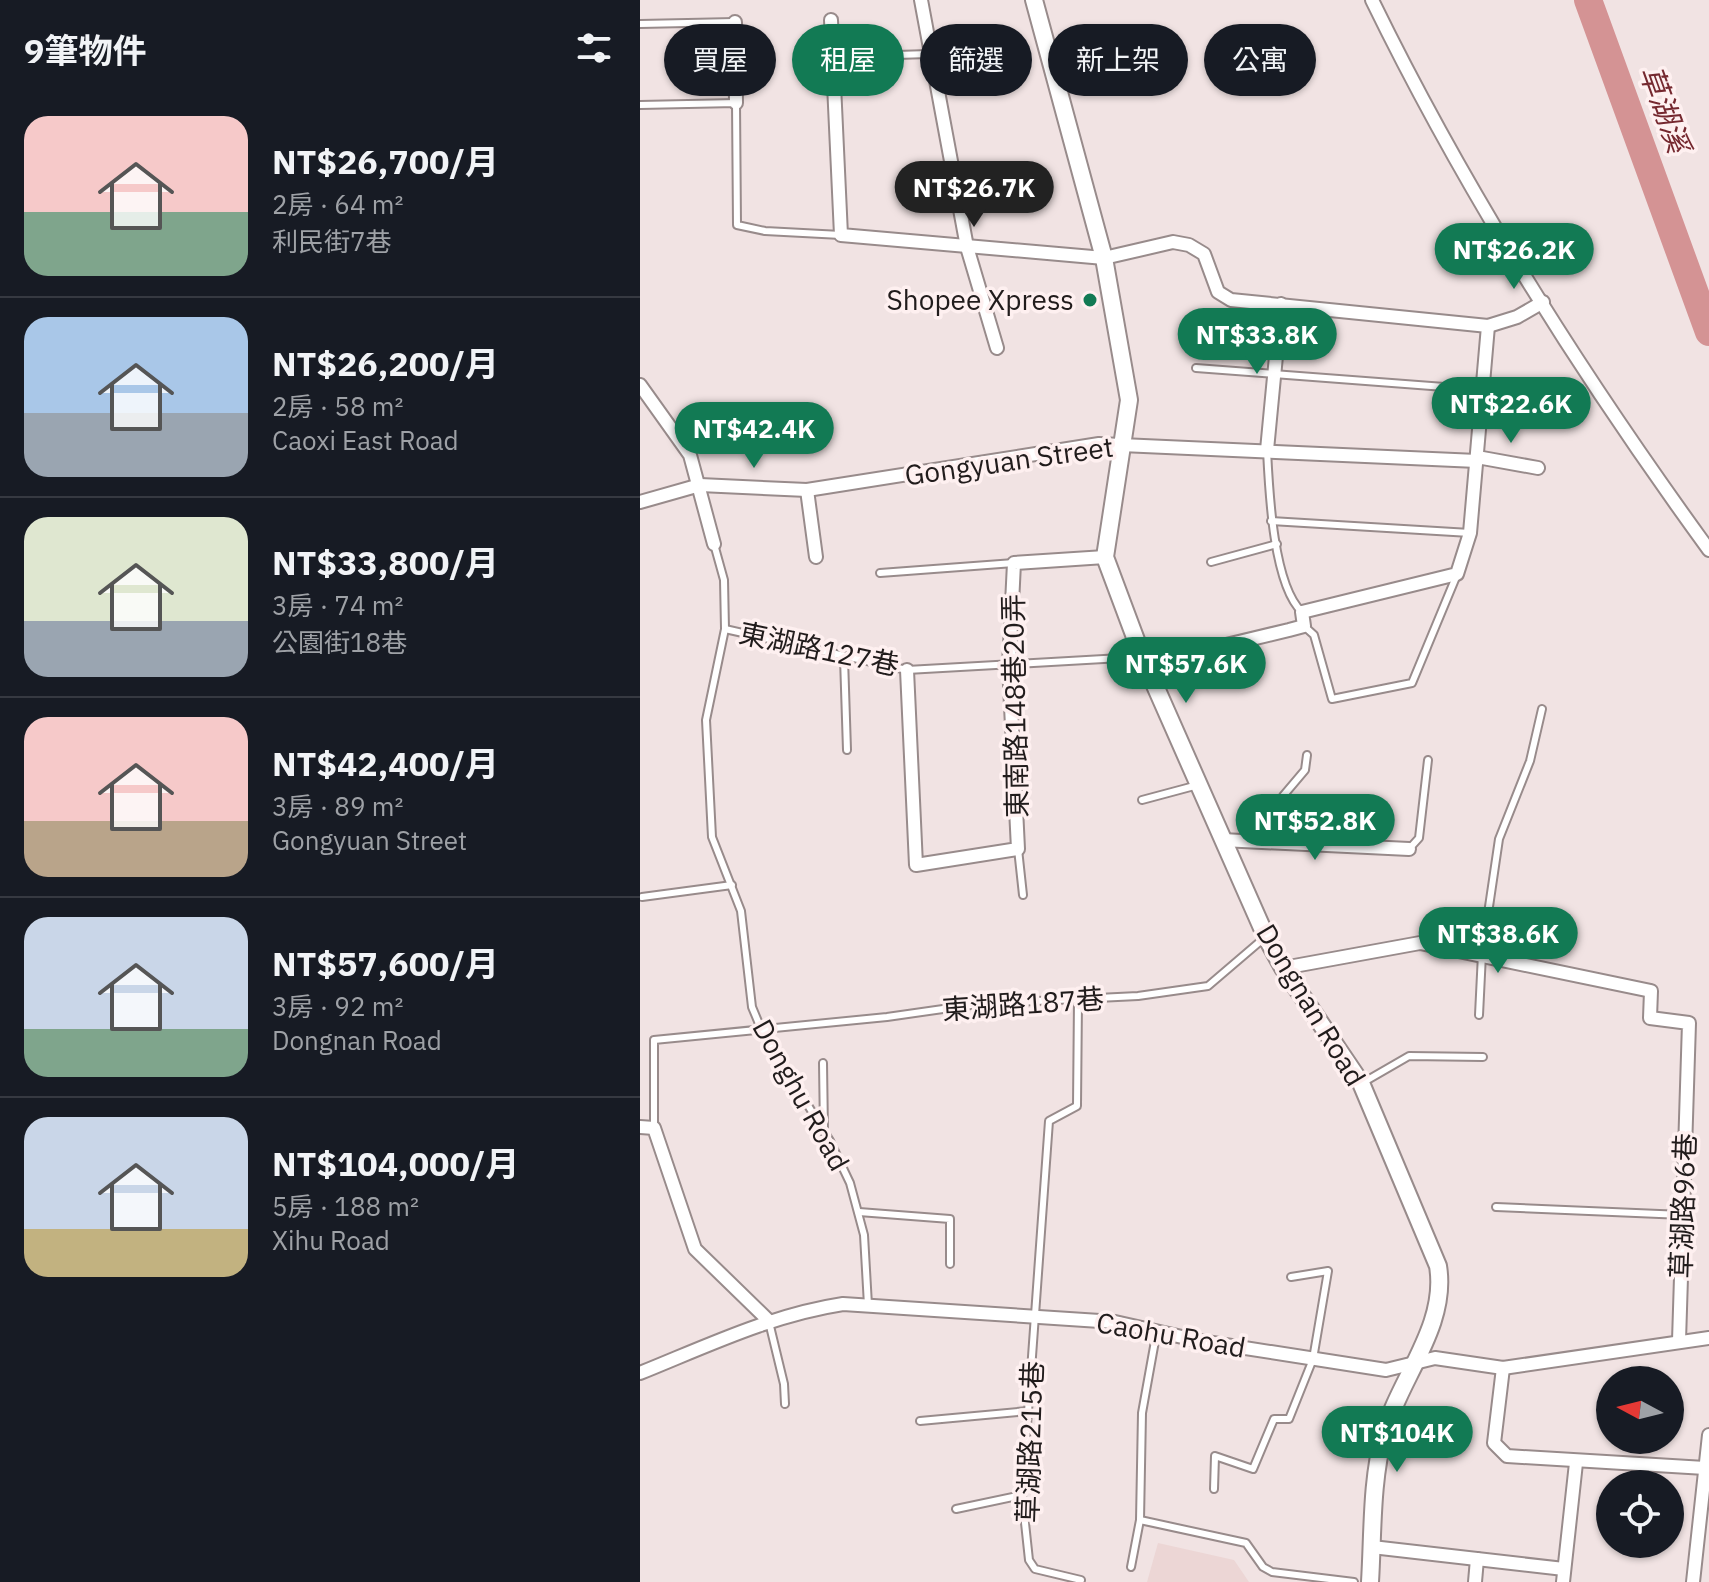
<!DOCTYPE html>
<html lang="zh-TW">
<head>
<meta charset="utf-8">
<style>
	:root { --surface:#171b24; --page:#20242c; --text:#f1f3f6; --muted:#9ea1a6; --line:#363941; --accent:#127a54 }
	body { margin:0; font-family:"IBM Plex Sans","Noto Sans TC",sans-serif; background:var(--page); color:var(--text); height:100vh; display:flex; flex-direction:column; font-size:30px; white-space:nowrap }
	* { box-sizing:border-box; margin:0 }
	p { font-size:26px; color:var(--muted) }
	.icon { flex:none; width:44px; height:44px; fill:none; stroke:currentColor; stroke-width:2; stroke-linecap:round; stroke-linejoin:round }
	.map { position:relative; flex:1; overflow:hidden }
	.side { display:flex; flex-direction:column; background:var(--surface); width:640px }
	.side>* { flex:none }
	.top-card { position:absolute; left:24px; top:24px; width:760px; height:72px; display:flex; gap:16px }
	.needle { width:52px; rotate:277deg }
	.fabs { position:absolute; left:956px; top:1366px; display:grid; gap:16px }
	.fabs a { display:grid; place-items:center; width:88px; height:88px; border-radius:50%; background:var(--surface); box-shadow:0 2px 6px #0004; font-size:40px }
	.price { position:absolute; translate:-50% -68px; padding:0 18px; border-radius:28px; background:var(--accent); color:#fff; font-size:26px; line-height:52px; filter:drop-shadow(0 2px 4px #0008) }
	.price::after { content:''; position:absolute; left:50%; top:48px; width:24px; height:18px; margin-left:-12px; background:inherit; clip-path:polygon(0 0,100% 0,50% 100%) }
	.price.on { background:#222; color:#fff }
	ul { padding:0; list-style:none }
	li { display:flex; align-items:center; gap:24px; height:200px; padding:0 24px }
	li+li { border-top:2px solid var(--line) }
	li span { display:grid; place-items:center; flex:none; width:224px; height:160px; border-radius:24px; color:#555 }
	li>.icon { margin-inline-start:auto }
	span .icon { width:96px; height:96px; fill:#fffc; stroke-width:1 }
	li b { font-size:34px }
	h2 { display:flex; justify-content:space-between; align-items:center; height:96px; padding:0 24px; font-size:34px }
	.tag { padding:0 28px; border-radius:36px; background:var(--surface); box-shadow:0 2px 6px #0004; font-size:28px; line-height:72px }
	.tag.on { background:var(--accent); color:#fff }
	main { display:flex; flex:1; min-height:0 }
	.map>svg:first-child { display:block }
</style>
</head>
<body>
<main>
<section class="side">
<h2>9筆物件<svg class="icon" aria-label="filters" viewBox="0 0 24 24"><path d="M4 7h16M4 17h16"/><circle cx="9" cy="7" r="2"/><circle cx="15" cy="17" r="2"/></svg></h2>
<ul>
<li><span style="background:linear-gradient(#f6c9c9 60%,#7fa58c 0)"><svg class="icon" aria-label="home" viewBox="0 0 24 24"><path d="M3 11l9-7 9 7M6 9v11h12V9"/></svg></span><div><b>NT$26,700/月</b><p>2房 · 64 m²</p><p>利民街7巷</p></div></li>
<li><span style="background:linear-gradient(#a9c7e8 60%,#9aa5b1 0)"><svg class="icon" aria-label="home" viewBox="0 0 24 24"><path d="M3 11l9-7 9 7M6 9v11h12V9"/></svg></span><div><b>NT$26,200/月</b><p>2房 · 58 m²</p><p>Caoxi East Road</p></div></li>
<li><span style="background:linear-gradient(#dfe7d0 65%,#9aa5b1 0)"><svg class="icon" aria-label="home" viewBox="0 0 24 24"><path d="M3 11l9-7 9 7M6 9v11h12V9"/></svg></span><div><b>NT$33,800/月</b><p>3房 · 74 m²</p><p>公園街18巷</p></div></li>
<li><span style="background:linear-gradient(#f6c9c9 65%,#b9a48a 0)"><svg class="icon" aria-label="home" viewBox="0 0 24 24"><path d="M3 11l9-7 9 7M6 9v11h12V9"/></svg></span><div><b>NT$42,400/月</b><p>3房 · 89 m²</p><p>Gongyuan Street</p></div></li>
<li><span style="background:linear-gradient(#c9d6e8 70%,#7fa58c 0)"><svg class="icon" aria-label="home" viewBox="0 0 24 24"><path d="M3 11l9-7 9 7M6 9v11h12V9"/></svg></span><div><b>NT$57,600/月</b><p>3房 · 92 m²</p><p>Dongnan Road</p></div></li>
<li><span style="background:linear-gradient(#c9d6e8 70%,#c2b280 0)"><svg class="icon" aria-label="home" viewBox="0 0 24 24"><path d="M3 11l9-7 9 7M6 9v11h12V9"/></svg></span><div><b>NT$104,000/月</b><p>5房 · 188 m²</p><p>Xihu Road</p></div></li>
</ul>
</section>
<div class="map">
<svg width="1069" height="1582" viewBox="0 0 1069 1582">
	<rect width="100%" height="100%" fill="#f1e3e3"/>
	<!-- built -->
	<path fill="#ecd6d5" d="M 518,1543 L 594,1560 L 609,1582 L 507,1582 Z"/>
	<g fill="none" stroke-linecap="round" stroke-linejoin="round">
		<!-- river -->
		<path stroke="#d49394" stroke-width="28" d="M 948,0 L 1069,332"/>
		<!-- service casing -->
		<g stroke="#988b8b" stroke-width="10">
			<g id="service">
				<path d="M 0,24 L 95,22"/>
				<path d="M 192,57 L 289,54"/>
				<path d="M 0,105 L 96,103 L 97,225 L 125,231 L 201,235"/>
				<path d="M 556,368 L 844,390"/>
				<path d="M 627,450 C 629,490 633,585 662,612"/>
				<path d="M 631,521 L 830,533"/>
				<path d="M 74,544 L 84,580 L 85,629 L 66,720 L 72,837 L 101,911 L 112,1007 L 122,1031 L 190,1141 L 210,1183 L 224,1235 L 228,1305"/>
				<path d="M 571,562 L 637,544"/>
				<path d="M 240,573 L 374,563"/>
				<path d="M 664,626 L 674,635 L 692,699 L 772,683 L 816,577"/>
				<path d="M 85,629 L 267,670 L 499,657"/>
				<path d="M 204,658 L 207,750"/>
				<path d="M 502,800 L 558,785"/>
				<path d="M 640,842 L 643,796 L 665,770 L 667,755"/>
				<path d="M 378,849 L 383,895"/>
				<path d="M 769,849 L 779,838 L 788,760"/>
				<path d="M 2,897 L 92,885"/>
				<path d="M 438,1000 L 437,1106 L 409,1121 L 382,1495 L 389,1560 L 395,1569 L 441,1580"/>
				<path d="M 839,1015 L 842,954 L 859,839 L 890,761 L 902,709"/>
				<path d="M 183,1063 L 184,1132"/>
				<path d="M 724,1082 L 769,1056 L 843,1057"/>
				<path d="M 14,1127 L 14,1040 L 247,1017 L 338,1004 L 498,996 L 568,986 L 623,939"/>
				<path d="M 856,1207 L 1043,1215"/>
				<path d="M 219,1212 L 310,1219 L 310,1264"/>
				<path d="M 129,1322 L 144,1384 L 145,1404"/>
				<path d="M 280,1421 L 388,1411"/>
				<path d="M 574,1489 L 575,1456 L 613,1469 L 634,1419 L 649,1419 L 673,1359 L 688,1271 L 651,1277"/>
				<path d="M 316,1509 L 382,1495"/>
				<path d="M 500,1520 L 606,1543 L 623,1567 L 632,1572 L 714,1582"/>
				<path d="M 491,1567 L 500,1520 L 502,1413 L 517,1330"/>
			</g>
		</g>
		<!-- minor casing -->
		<g stroke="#988b8b" stroke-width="16">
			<g id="minor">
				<path d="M 281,0 L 327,247 L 357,348"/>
				<path d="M 732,0 C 826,193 943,377 1069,550"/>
				<path d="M 191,20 L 201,235 L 464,258 L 533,242 L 549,245 L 564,254 L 578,292 L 591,300 L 848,326 L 830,533 L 817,574 L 662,612 L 664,626 L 649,630 L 532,658 L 502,656"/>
				<path d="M 95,22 L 96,103"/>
				<path d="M 848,326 L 877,317 L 903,302"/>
				<path d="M 0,385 L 50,455 L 74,544"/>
				<path d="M 627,450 L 641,304"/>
				<path d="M 837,457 L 898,468"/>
				<path d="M 167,490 L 176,557"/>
				<path d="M 0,502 L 60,485 L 167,490 L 459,444 L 837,461"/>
				<path d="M 267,670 L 276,865 L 378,849 L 369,665 L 374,563 L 465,557"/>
				<path d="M 582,840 L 769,849"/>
				<path d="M 643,968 L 780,943 L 1011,991 L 1010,1018 L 1049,1023 L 1039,1341"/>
				<path d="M 0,1127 L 14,1128 L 55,1249 L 128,1320"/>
				<path d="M 863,1368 L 854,1443 L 867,1456 L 1065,1468"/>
				<path d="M 0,1373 C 67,1346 131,1315 203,1304 L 475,1322 L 560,1341 L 746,1370 L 795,1358 L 863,1368 L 1069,1338"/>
				<path d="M 732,1547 L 924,1569"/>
				<path d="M 835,1582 L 837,1559"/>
				<path d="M 923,1582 L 936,1463"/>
				<path d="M 1053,1582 L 1069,1435"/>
			</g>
		</g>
		<!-- tertiary casing -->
		<g stroke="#988b8b" stroke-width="20">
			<path id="tertiary" d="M 394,0 L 464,258 L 489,400 L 465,557 L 502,656 L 626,937 L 643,968 L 721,1083 L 798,1266 C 808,1326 759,1379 744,1434 C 731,1481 733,1534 730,1582"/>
		</g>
		<!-- service -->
		<use href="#service" stroke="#fff" stroke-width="6"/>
		<!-- minor -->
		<use href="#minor" stroke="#fff" stroke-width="12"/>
		<!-- tertiary -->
		<use href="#tertiary" stroke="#fff" stroke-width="16"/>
	</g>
	<!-- markers -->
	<circle fill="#127a54" stroke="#fef0f0" stroke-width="3" cx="450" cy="300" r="8"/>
	<g text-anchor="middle" stroke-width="7" stroke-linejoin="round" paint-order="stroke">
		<!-- poi labels -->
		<g font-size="28" fill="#211c1c" stroke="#fef0f0" text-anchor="end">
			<text x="434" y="310">Shopee Xpress</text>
		</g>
		<!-- street labels -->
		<g font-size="28" fill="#211c1c" stroke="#fef0f0">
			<text transform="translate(369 461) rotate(-8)" y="10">Gongyuan Street</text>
			<text transform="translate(179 649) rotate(12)" y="10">東湖路127巷</text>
			<text transform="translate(375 706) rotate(-91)" y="10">東南路148巷20弄</text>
			<text transform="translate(383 1004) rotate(-4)" y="10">東湖路187巷</text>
			<text transform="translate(671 1005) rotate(59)" y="10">Dongnan Road</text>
			<text transform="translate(161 1095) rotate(61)" y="10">Donghu Road</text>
			<text transform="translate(1043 1206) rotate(-88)" y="10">草湖路96巷</text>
			<text transform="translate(531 1335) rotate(10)" y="10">Caohu Road</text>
			<text transform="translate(390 1442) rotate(-88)" y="10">草湖路215巷</text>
		</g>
		<!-- water labels -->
		<g font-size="30" font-style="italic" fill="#75282f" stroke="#fef0f0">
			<text transform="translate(1024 109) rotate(70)" y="10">草湖溪</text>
		</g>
	</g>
</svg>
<div class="fabs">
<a><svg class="needle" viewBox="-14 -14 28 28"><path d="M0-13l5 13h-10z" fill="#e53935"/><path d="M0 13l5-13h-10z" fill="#9ea1a6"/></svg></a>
<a><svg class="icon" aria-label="locate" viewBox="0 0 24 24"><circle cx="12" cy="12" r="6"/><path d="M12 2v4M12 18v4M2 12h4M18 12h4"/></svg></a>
</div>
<b class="price on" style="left:334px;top:229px">NT$26.7K</b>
<b class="price" style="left:874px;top:291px">NT$26.2K</b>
<b class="price" style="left:617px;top:376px">NT$33.8K</b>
<b class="price" style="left:871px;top:445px">NT$22.6K</b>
<b class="price" style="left:114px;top:470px">NT$42.4K</b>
<b class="price" style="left:546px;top:705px">NT$57.6K</b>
<b class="price" style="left:675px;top:862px">NT$52.8K</b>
<b class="price" style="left:858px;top:975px">NT$38.6K</b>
<b class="price" style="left:757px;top:1474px">NT$104K</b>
<div class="top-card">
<a class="tag">買屋</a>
<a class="tag on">租屋</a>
<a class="tag">篩選</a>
<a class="tag">新上架</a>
<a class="tag">公寓</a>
</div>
</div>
</main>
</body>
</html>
